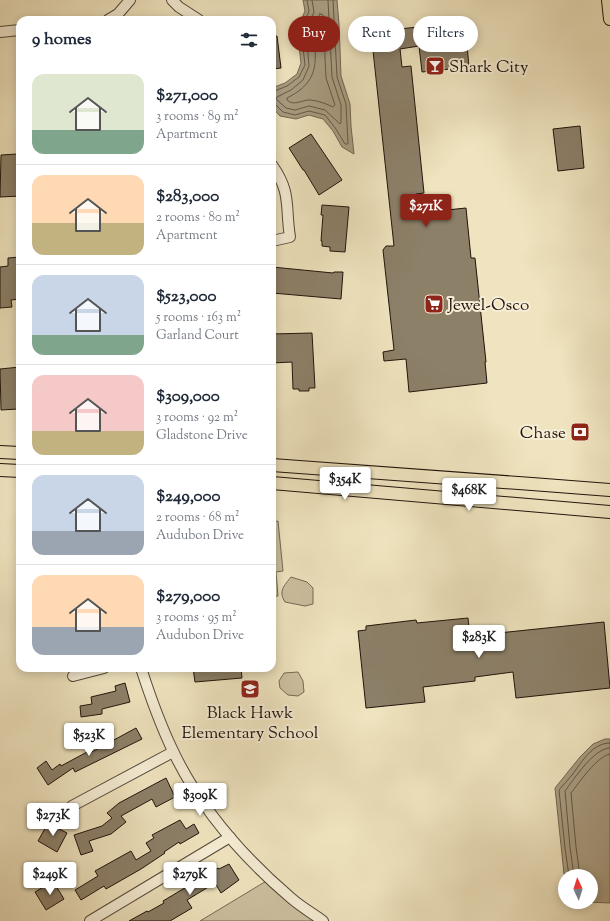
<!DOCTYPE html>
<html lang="en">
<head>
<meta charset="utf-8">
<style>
	:root { --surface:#fff; --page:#f2f2f3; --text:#1f2937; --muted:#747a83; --line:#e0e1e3; --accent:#8f2418 }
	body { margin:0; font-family:"Sorts Mill Goudy",serif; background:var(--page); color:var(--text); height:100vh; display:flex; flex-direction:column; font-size:15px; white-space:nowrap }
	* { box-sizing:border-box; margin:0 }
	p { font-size:13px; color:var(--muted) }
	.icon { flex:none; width:22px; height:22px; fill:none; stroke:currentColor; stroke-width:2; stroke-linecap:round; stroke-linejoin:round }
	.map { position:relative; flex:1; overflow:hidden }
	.panel { position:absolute; left:16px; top:16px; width:260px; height:656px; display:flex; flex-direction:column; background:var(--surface); border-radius:12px; box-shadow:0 2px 10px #0003 }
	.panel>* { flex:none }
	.hud { position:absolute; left:288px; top:16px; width:262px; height:36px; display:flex; gap:8px }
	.needle { width:26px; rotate:356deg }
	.fabs { position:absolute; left:558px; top:869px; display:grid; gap:8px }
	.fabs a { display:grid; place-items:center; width:40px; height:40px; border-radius:50%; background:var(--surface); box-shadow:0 2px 10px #0003; font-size:20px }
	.price { position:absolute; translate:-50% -34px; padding:0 9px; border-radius:4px; background:#fff; color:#222; font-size:13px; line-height:26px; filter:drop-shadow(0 1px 2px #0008) }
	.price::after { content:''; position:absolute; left:50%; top:24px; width:12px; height:9px; margin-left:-6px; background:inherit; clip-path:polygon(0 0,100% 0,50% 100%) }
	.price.current { background:var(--accent); color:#fff }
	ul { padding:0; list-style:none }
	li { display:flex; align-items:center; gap:12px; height:100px; padding:0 16px }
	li+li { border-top:1px solid var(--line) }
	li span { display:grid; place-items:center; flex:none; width:112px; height:80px; border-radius:12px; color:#555 }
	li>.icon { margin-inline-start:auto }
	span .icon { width:48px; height:48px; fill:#fffc; stroke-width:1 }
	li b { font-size:17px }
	h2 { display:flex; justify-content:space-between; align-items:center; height:48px; padding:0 16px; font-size:17px }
	.tag { padding:0 14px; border-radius:18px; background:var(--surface); box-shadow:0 2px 10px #0003; font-size:14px; line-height:36px }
	.tag.current { background:var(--accent); color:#fff }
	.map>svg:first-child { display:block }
</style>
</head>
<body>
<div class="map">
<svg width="610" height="921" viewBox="0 0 610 921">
	<rect width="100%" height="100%" fill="#efe4bf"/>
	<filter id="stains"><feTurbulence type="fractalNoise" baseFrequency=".005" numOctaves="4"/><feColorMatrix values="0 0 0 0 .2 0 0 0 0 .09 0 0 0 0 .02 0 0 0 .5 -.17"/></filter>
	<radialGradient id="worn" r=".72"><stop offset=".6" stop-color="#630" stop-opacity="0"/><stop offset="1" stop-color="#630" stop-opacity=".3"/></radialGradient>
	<!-- green -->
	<g fill="#ccc0a0" stroke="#766a56">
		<path d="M 278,521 L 283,571 L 276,572 L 278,596 L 272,597 L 272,522 Z"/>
		<path d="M 291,577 L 307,582 L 313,588 L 313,604 L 305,606 L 285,602 C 278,591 284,586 291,577 Z"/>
		<path d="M 298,672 L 303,681 L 304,692 L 298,696 L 288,695 L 280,688 L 279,681 L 284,673 Z"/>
		<path d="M 268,880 L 318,921 L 200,921 Z"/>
	</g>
	<!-- water -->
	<g fill="#a99d82" stroke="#726652">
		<path d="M 303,0 L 337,0 L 339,24 L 341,76 L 350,104 L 351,126 L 354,154 L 342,147 L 333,131 L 323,119 L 309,115 L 296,119 L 280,116 L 272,107 L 272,88 L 285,83 L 297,74 L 301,63 L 297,29 L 305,11 Z"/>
		<path d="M 605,739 L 610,739 L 610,903 L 586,902 L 591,902 L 591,876 L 565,876 L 564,874 L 555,788 L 580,757 L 593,744 Z"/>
	</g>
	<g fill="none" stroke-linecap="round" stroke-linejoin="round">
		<!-- shore -->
		<g stroke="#645846" stroke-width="1">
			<path d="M 312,0 L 314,12 L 306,31 L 309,66 L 303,80 L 291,90 L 277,97 L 276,99 L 286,108 L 295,110 L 309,106 L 325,110 L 340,124 L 341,122 L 341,105 L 332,77 L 328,0"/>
			<path d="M 320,14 L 323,15 L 326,78 L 335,105 L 333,107 C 327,104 319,101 311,100 C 303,99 294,107 287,100 L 287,98 C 309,87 317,74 315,50 C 314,45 312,37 313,31 C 313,26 318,19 320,14 Z"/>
			<path d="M 272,92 L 287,86 L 299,77 L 305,65 L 301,30 L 309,11 L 307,0"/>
			<path d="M 272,104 L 276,105 L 283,112 L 295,115 L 309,111 L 325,115 L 336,129 L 345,144 L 348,144 L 346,104 L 337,77 L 333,0"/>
			<path d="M 569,876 L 565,848 L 559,790 C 563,785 568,780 572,775 C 582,762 592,743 610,743"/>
			<path d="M 574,876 L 570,847 L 565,791 C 574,779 594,748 610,748"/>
			<path d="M 580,876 L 576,847 L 571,793 C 579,783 597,756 610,754"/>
		</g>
	</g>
	<!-- building -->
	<g fill="#8c8069" stroke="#20130b">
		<path d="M 465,22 L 469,67 L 422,72 L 419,46 L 400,49 L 402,67 L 411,66 L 424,193 L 416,194 L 418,213 L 466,208 L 471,258 L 475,258 L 486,362 L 485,362 L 487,383 L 409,392 L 406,359 L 384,361 L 383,352 L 394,350 L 383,250 L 386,246 L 394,246 L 371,32 Z"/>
		<path d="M 277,36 L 281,68 L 272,69 L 272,37 Z"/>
		<path d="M 580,126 L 584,168 L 558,171 L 553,129 Z"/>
		<path d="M 311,134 L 342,180 L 319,195 L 304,170 L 303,170 L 289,148 Z"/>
		<path d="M 18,154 L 20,196 L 0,197 L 1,155 Z"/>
		<path d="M 322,205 L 349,207 L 345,252 L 330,251 L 330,247 L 322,246 L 322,241 L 321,241 L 323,215 L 321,215 Z"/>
		<path d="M 20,257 L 20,299 L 11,300 L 12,307 L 0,308 L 0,267 L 8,266 L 8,258 Z"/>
		<path d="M 272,267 L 333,273 L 334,272 L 343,272 L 341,299 L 272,293 Z"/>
		<path d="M 312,333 L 315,388 L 309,388 L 309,391 L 299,391 L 299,389 L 293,389 L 292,362 L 272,363 L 272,334 Z"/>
		<path d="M 20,367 L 20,402 L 18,402 L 18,409 L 1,410 L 0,369 Z"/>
		<path d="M 468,618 L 470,636 L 604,622 L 610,688 L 516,698 L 513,672 L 475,677 L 475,681 L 423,687 L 425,702 L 366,708 L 358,631 L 366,630 L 366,626 L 416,620 L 417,623 Z"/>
		<path d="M 193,668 L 241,668 L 242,678 L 195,682 Z"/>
		<path d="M 125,683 L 130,702 L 102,709 L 102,714 L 81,717 L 80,706 L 92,704 L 91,697 L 116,691 L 115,686 Z"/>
		<path d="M 136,728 L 142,739 L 75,772 L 73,768 L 48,785 L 37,768 L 46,761 L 52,770 L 60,764 L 61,766 L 87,752 L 88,754 Z"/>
		<path d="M 166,778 L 175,797 L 156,807 L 152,799 L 121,816 L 126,822 L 111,834 L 89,841 L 93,851 L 81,855 L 74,835 L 102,826 L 112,818 L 107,813 L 119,803 Z"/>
		<path d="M 180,820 L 186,829 L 194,824 L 199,833 L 180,844 L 179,842 L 164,852 L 165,853 L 141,869 L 106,889 L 104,886 L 81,900 L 75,890 L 98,876 L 95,871 L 131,851 L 136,860 L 151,851 L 146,843 L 154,838 L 152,835 Z"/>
		<path d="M 48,823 L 67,833 L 57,852 L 38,841 Z"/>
		<path d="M 229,864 L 239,880 L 221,893 L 215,883 L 187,900 L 192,908 L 170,921 L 129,921 L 147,911 L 148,912 L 164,903 L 163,901 L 218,868 L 219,869 Z"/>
		<path d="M 53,881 L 64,899 L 46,910 L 35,892 Z"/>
	</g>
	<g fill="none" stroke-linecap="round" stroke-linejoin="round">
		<!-- minor casing -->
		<g stroke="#544738" stroke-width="12">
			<g id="minor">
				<path d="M 172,0 L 179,7 L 199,20"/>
				<path d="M 108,20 L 118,14 L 130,0"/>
				<path d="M 0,32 L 20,30"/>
				<path d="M 272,165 C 292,193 285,207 290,237 L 272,241"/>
				<path d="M 141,668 C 150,696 160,724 173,751 C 200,808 243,857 291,898 C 300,906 312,913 323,921"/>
				<path d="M 73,676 L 104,668"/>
				<path d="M 72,806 L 173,752"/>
				<path d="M 90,921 L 230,837"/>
			</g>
		</g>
		<!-- major casing -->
		<g stroke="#20130b" stroke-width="14">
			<g id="major">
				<path d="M 608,0 L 610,19"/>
				<path d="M 0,452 L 20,453"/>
				<path d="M 272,465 L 532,484 L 610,490"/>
				<path d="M 0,470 L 20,471"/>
				<path d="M 272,483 L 610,512"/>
			</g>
		</g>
		<!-- minor -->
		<use href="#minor" stroke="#f5edd5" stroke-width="10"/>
		<!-- major -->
		<use href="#major" stroke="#efe4bf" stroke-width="12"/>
	</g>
	<!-- icons -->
	<defs>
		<g id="bar-square" transform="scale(1)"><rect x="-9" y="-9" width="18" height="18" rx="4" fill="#8f2418" stroke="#f5edd5"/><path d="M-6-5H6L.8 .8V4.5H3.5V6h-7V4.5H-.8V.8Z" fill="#fff"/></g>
		<g id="supermarket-square" transform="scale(1)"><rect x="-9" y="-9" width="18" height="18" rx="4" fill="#8f2418" stroke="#f5edd5"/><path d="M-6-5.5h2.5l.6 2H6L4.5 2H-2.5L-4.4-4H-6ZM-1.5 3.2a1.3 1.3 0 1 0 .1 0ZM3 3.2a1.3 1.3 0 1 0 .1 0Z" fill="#fff"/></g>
		<g id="bank-square" transform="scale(1)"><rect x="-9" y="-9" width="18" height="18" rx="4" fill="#8f2418" stroke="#f5edd5"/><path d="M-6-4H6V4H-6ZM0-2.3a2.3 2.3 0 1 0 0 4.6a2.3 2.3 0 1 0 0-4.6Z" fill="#fff"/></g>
		<g id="school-square" transform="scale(1)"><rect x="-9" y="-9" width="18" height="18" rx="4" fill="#8f2418" stroke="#f5edd5"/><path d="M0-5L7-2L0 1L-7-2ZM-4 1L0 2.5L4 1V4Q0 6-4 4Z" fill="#fff"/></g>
	</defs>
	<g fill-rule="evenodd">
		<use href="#bar-square" x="435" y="66"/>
		<use href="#supermarket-square" x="434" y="304"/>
		<use href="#bank-square" x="580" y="432"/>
		<use href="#school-square" x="250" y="689"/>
	</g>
	<g text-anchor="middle" stroke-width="4" stroke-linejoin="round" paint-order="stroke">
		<!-- poi labels -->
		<g font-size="17" fill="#20130b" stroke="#f5edd5" text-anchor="start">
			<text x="449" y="72">Shark City</text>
			<text x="448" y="310">Jewel-Osco</text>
			<text x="566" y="438" text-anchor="end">Chase</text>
			<text x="250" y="718" text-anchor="middle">Black Hawk<tspan x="250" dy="20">Elementary School</tspan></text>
		</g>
	</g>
	<rect width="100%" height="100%" filter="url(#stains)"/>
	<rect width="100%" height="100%" fill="url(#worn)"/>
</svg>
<div class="fabs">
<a><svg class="needle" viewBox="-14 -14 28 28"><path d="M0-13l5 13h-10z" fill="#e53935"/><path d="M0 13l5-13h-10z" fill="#747a83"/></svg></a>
</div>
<b class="price current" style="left:426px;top:228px">$271K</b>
<b class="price" style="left:345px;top:501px">$354K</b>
<b class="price" style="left:469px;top:512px">$468K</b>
<b class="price" style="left:479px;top:659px">$283K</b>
<b class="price" style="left:89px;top:757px">$523K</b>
<b class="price" style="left:200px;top:817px">$309K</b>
<b class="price" style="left:53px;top:837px">$273K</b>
<b class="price" style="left:50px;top:896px">$249K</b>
<b class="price" style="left:190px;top:896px">$279K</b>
<div class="hud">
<a class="tag current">Buy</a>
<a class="tag">Rent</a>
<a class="tag">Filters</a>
</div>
<section class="panel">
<h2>9 homes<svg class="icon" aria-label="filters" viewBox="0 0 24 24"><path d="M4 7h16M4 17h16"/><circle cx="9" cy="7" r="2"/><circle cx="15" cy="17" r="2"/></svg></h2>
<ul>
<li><span style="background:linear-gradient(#dfe7d0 70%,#7fa58c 0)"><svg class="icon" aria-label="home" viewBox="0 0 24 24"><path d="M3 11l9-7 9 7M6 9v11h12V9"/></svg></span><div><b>$271,000</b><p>3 rooms · 89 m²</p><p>Apartment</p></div></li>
<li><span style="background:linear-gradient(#ffd9b3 60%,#c2b280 0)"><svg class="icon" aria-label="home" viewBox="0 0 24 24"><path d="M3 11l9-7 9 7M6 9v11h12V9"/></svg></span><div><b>$283,000</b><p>2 rooms · 80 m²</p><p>Apartment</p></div></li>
<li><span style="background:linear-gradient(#c9d6e8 75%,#7fa58c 0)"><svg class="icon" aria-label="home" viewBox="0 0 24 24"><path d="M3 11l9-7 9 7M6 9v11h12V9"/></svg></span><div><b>$523,000</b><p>5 rooms · 163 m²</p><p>Garland Court</p></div></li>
<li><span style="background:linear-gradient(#f6c9c9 70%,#c2b280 0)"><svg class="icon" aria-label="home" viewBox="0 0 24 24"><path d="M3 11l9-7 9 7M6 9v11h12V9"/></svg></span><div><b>$309,000</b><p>3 rooms · 92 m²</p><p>Gladstone Drive</p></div></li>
<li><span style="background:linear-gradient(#c9d6e8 70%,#9aa5b1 0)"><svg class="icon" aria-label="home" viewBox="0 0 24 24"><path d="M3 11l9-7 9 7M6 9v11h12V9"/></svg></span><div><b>$249,000</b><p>2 rooms · 68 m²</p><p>Audubon Drive</p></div></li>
<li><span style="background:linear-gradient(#ffd9b3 65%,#9aa5b1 0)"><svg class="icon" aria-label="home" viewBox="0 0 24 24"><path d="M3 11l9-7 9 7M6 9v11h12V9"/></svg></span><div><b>$279,000</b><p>3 rooms · 95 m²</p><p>Audubon Drive</p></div></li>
</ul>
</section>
</div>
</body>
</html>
